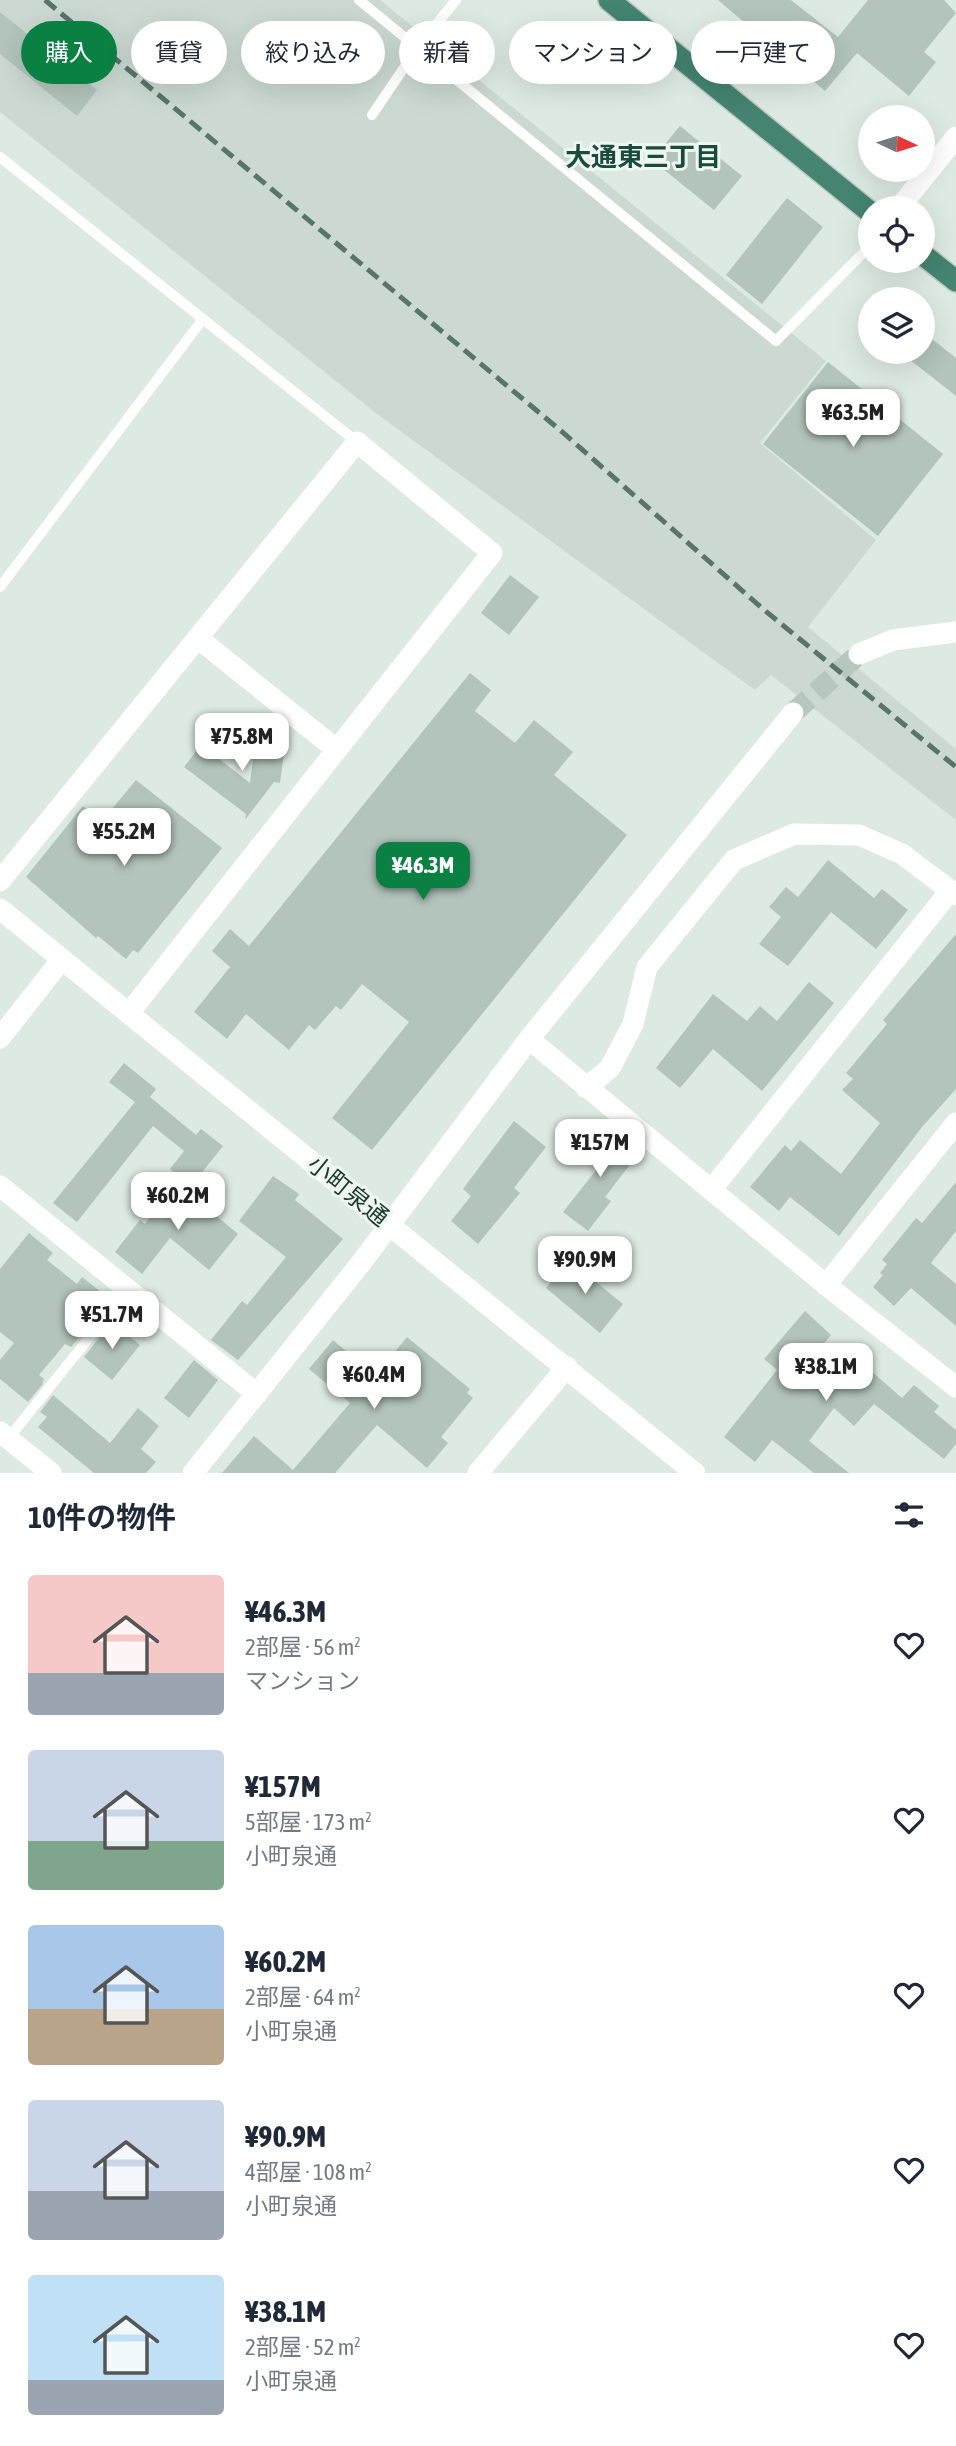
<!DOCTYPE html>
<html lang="ja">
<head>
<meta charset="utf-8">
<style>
	:root { --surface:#fff; --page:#f6f6f7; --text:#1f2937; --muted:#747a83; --accent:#0b8043 }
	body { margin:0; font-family:"Asap Condensed","Noto Sans JP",sans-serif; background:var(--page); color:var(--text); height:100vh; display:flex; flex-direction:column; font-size:26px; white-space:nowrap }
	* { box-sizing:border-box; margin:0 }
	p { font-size:23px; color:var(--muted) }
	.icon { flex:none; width:38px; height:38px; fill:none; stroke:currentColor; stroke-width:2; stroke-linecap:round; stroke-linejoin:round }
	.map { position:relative; height:1473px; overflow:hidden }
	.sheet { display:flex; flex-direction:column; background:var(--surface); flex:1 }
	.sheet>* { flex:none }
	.banner { position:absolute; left:21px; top:21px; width:915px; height:63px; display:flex; gap:14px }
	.needle { width:46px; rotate:94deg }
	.tools { position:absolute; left:858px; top:105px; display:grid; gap:14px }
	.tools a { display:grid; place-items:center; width:77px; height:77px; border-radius:50%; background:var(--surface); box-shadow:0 7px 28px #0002; font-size:35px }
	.price { position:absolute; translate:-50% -60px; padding:0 16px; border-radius:14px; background:#fff; color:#222; font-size:23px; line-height:46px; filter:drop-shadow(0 2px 4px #0008) }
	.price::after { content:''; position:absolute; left:50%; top:42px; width:21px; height:16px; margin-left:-10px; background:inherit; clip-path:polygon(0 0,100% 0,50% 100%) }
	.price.active { background:var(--accent); color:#fff }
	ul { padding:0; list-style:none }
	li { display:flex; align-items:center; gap:21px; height:175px; padding:0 28px }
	li span { display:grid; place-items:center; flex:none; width:196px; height:140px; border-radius:7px; color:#555 }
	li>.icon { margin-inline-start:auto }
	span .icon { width:84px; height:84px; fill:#fffc; stroke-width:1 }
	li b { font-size:30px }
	h2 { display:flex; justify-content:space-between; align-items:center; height:84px; padding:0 28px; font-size:30px }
	.tag { padding:0 24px; border-radius:32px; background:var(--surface); box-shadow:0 7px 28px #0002; font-size:24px; line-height:63px }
	.tag.active { background:var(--accent); color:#fff }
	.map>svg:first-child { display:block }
</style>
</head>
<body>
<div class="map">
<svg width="956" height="1473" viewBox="0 0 956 1473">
	<rect width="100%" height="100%" fill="#ddeae3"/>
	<!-- built -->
	<path fill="#cbd9d2" d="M 0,0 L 380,0 L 826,361 L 760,443 L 876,540 L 808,627 L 956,749 L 956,820 L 771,675 L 755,690 L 377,414 L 0,112 Z"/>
	<!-- building -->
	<g fill="#b2c4bc">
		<path d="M 718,0 L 791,0 L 838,37 L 868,0 L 944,0 L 956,13 L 924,52 L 936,62 L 909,96 L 857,53 L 825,91 Z"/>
		<path d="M 0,12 L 97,90 L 77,116 L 0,54 Z"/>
		<path d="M 680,126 L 742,176 L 714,210 L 652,160 Z"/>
		<path d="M 787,198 L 823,227 L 762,304 L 726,275 Z"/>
		<path d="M 922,331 L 956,358 L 956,396 L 900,352 L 922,352 Z"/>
		<path d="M 828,362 L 943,454 L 878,536 L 763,444 Z"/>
		<path d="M 510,575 L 539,597 L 509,635 L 481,613 Z"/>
		<path d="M 470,673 L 491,690 L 475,711 L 515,743 L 534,720 L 573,752 L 554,775 L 627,835 L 372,1150 L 332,1118 L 409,1022 L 362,984 L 341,1010 L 336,1006 L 315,1030 L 309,1025 L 289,1050 L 246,1014 L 227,1039 L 194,1012 L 230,967 L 212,951 L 230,929 L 249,946 Z"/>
		<path d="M 256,735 L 286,739 L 280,783 L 274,782 L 245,820 L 246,814 L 184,767 L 201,745 L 250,783 Z"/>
		<path d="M 136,780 L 222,848 L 138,953 L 133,950 L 126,959 L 98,936 L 96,938 L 26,877 L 83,806 L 102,821 Z"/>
		<path d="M 828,860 L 874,898 L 882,889 L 908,910 L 876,949 L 831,912 L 788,966 L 759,944 L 781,917 L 769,907 L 786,887 L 798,897 Z"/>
		<path d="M 956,934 L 956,1089 L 922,1127 L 839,1236 L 790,1197 L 779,1211 L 750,1187 L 785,1145 L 791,1151 L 800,1140 L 841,1174 L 880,1123 L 842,1090 L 853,1079 L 846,1073 L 887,1024 L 883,1020 Z"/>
		<path d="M 809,982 L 834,1003 L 762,1091 L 713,1049 L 680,1088 L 656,1068 L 713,994 L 747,1021 L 760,1006 L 777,1021 Z"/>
		<path d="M 124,1063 L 156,1089 L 150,1097 L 196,1135 L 201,1129 L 223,1146 L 191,1186 L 170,1169 L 184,1151 L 153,1126 L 77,1222 L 53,1203 L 135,1102 L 109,1082 Z"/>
		<path d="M 514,1121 L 546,1147 L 514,1188 L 520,1193 L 478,1244 L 451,1221 L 471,1196 L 463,1189 Z"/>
		<path d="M 607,1130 L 638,1154 L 605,1197 L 611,1201 L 588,1231 L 563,1212 L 597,1169 L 584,1159 Z"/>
		<path d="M 273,1176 L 299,1194 L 295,1200 L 343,1239 L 238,1360 L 211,1340 L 242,1301 L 247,1305 L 286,1257 L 239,1221 Z"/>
		<path d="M 956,1182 L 956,1231 L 931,1263 L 956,1284 L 956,1326 L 911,1288 L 894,1306 L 873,1287 L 883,1275 L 880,1273 L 887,1264 L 882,1260 L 916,1218 L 922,1223 Z"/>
		<path d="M 177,1183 L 238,1234 L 209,1270 L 170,1238 L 142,1274 L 115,1252 L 140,1220 L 145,1224 Z"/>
		<path d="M 29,1233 L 53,1253 L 47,1260 L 77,1284 L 82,1277 L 106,1296 L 96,1308 L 100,1312 L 71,1347 L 65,1344 L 39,1375 L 44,1379 L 42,1385 L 28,1402 L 0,1379 L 0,1360 L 14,1343 L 0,1332 L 0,1269 Z"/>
		<path d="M 569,1260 L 623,1304 L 600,1333 L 546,1288 Z"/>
		<path d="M 805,1311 L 831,1335 L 819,1349 L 852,1377 L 863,1364 L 902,1398 L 914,1385 L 939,1406 L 934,1412 L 956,1430 L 956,1444 L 944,1459 L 874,1404 L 854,1426 L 834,1408 L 809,1441 L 849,1473 L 814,1473 L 772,1440 L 755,1462 L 724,1437 L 777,1370 L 764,1359 Z"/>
		<path d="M 112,1322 L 140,1345 L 112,1380 L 84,1357 Z"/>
		<path d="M 407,1337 L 470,1389 L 467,1393 L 473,1398 L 441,1437 L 448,1443 L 427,1468 L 377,1425 L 335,1473 L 222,1473 L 254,1436 L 293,1470 L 350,1403 L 309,1369 L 333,1340 L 375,1376 Z"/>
		<path d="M 194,1360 L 218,1380 L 189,1418 L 164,1398 Z"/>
		<path d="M 53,1395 L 110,1443 L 138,1408 L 159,1426 L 141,1449 L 156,1462 L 146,1473 L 94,1473 L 38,1427 L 47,1417 L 40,1412 Z"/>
	</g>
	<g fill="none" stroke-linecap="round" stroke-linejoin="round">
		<!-- minor-tunnel -->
		<path stroke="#b7c7bf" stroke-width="21" stroke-dasharray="21 10" stroke-linecap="butt" d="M 793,713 L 859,654"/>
		<!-- trunk casing -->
		<g stroke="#bcc4c1" stroke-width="24">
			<g id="trunk">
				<path d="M 609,0 L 870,212"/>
				<path d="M 922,254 L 956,281"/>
			</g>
		</g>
		<!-- service -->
		<g stroke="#fff" stroke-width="10">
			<path d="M 359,0 L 776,341 L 870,246"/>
			<path d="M 372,115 L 418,47 L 456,0"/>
			<path d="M 0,157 L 357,442"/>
			<path d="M 0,587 L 203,319"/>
			<path d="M 8,1439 L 129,1288"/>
		</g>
		<!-- minor -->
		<g stroke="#fff" stroke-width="21">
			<path d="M 899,208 L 956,137"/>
			<path d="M 199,639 L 337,750"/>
			<path d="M 859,654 L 893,640 L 956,632"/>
			<path d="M 0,881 L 357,442 L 492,553 L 129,1013"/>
			<path d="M 0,1038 L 62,959"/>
			<path d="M 529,1039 L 826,1285 L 956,1387"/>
			<path d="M 586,1088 L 610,1068 L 633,1024 L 647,967 L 734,860 L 794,834 L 859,835 L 902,854 L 956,895"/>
			<path d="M 0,1186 L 257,1394"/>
			<path d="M 711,1190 L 950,891"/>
			<path d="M 826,1285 L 956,1123"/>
			<path d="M 0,1432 L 51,1473"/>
			<path d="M 193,1473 L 361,1263 L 529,1039 L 793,713"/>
			<path d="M 478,1473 L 567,1367"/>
		</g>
		<!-- tertiary -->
		<path stroke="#fff" stroke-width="21" d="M 0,909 L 695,1473"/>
		<!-- trunk -->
		<use href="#trunk" stroke="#448471" stroke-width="21"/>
		<!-- rail -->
		<path stroke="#58756c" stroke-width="5" stroke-dasharray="14 7" stroke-linecap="butt" d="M 45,0 L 560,430 L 763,609 L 956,767"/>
	</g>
	<g text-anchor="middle" stroke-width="6" stroke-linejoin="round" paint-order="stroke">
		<!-- street labels -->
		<g font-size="24" fill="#1e3930" stroke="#edf6f1">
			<text transform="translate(348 1191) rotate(39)" y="8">小町泉通</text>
		</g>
		<!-- neighbourhood labels -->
		<g font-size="26" font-weight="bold" fill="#1a4b3c" stroke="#edf6f1">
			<text x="643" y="166">大通東三丁目</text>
		</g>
	</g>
</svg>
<div class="tools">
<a><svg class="needle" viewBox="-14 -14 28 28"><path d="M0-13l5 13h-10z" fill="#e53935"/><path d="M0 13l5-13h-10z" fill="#747a83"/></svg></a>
<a><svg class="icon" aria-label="locate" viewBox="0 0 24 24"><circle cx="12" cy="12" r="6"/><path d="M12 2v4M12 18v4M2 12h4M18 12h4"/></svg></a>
<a><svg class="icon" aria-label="layers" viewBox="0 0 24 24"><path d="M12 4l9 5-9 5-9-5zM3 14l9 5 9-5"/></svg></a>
</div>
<b class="price" style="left:853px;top:449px">¥63.5M</b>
<b class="price" style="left:242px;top:773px">¥75.8M</b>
<b class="price" style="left:124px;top:868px">¥55.2M</b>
<b class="price active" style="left:423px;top:902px">¥46.3M</b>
<b class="price" style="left:600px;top:1179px">¥157M</b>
<b class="price" style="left:178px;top:1232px">¥60.2M</b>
<b class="price" style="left:585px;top:1296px">¥90.9M</b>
<b class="price" style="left:112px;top:1351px">¥51.7M</b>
<b class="price" style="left:826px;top:1403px">¥38.1M</b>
<b class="price" style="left:374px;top:1411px">¥60.4M</b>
<div class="banner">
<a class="tag active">購入</a>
<a class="tag">賃貸</a>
<a class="tag">絞り込み</a>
<a class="tag">新着</a>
<a class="tag">マンション</a>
<a class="tag">一戸建て</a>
</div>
</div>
<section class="sheet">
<h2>10件の物件<svg class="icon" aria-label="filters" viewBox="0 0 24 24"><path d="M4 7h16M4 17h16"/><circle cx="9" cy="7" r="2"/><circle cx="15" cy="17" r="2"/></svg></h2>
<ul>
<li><span style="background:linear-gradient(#f6c9c9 70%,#9aa5b1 0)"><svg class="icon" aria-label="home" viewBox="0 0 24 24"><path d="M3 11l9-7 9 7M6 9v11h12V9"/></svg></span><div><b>¥46.3M</b><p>2部屋 · 56 m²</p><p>マンション</p></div><svg class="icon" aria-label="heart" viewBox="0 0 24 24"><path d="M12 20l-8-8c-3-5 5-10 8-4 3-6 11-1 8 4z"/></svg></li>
<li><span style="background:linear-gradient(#c9d6e8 65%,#7fa58c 0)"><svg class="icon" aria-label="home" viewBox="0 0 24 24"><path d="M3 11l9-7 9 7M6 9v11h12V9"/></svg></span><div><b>¥157M</b><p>5部屋 · 173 m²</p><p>小町泉通</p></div><svg class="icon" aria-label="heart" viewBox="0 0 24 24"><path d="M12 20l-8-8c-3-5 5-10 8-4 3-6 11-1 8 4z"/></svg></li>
<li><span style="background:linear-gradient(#a9c7e8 60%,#b9a48a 0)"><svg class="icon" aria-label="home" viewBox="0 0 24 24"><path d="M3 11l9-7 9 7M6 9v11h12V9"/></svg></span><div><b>¥60.2M</b><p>2部屋 · 64 m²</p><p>小町泉通</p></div><svg class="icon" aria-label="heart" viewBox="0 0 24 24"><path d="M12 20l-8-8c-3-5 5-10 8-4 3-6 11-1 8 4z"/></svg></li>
<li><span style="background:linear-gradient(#c9d6e8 65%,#9aa5b1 0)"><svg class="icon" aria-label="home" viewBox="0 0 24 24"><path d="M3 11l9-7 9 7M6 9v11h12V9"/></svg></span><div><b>¥90.9M</b><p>4部屋 · 108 m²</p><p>小町泉通</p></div><svg class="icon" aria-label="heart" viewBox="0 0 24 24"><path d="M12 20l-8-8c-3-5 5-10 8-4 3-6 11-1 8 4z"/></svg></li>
<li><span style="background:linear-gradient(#bfe0f5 75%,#9aa5b1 0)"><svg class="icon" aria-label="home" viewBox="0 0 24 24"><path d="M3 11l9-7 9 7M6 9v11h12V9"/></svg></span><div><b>¥38.1M</b><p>2部屋 · 52 m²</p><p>小町泉通</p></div><svg class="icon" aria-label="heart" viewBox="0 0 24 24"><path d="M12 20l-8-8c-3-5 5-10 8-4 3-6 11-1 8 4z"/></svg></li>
</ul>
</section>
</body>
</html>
